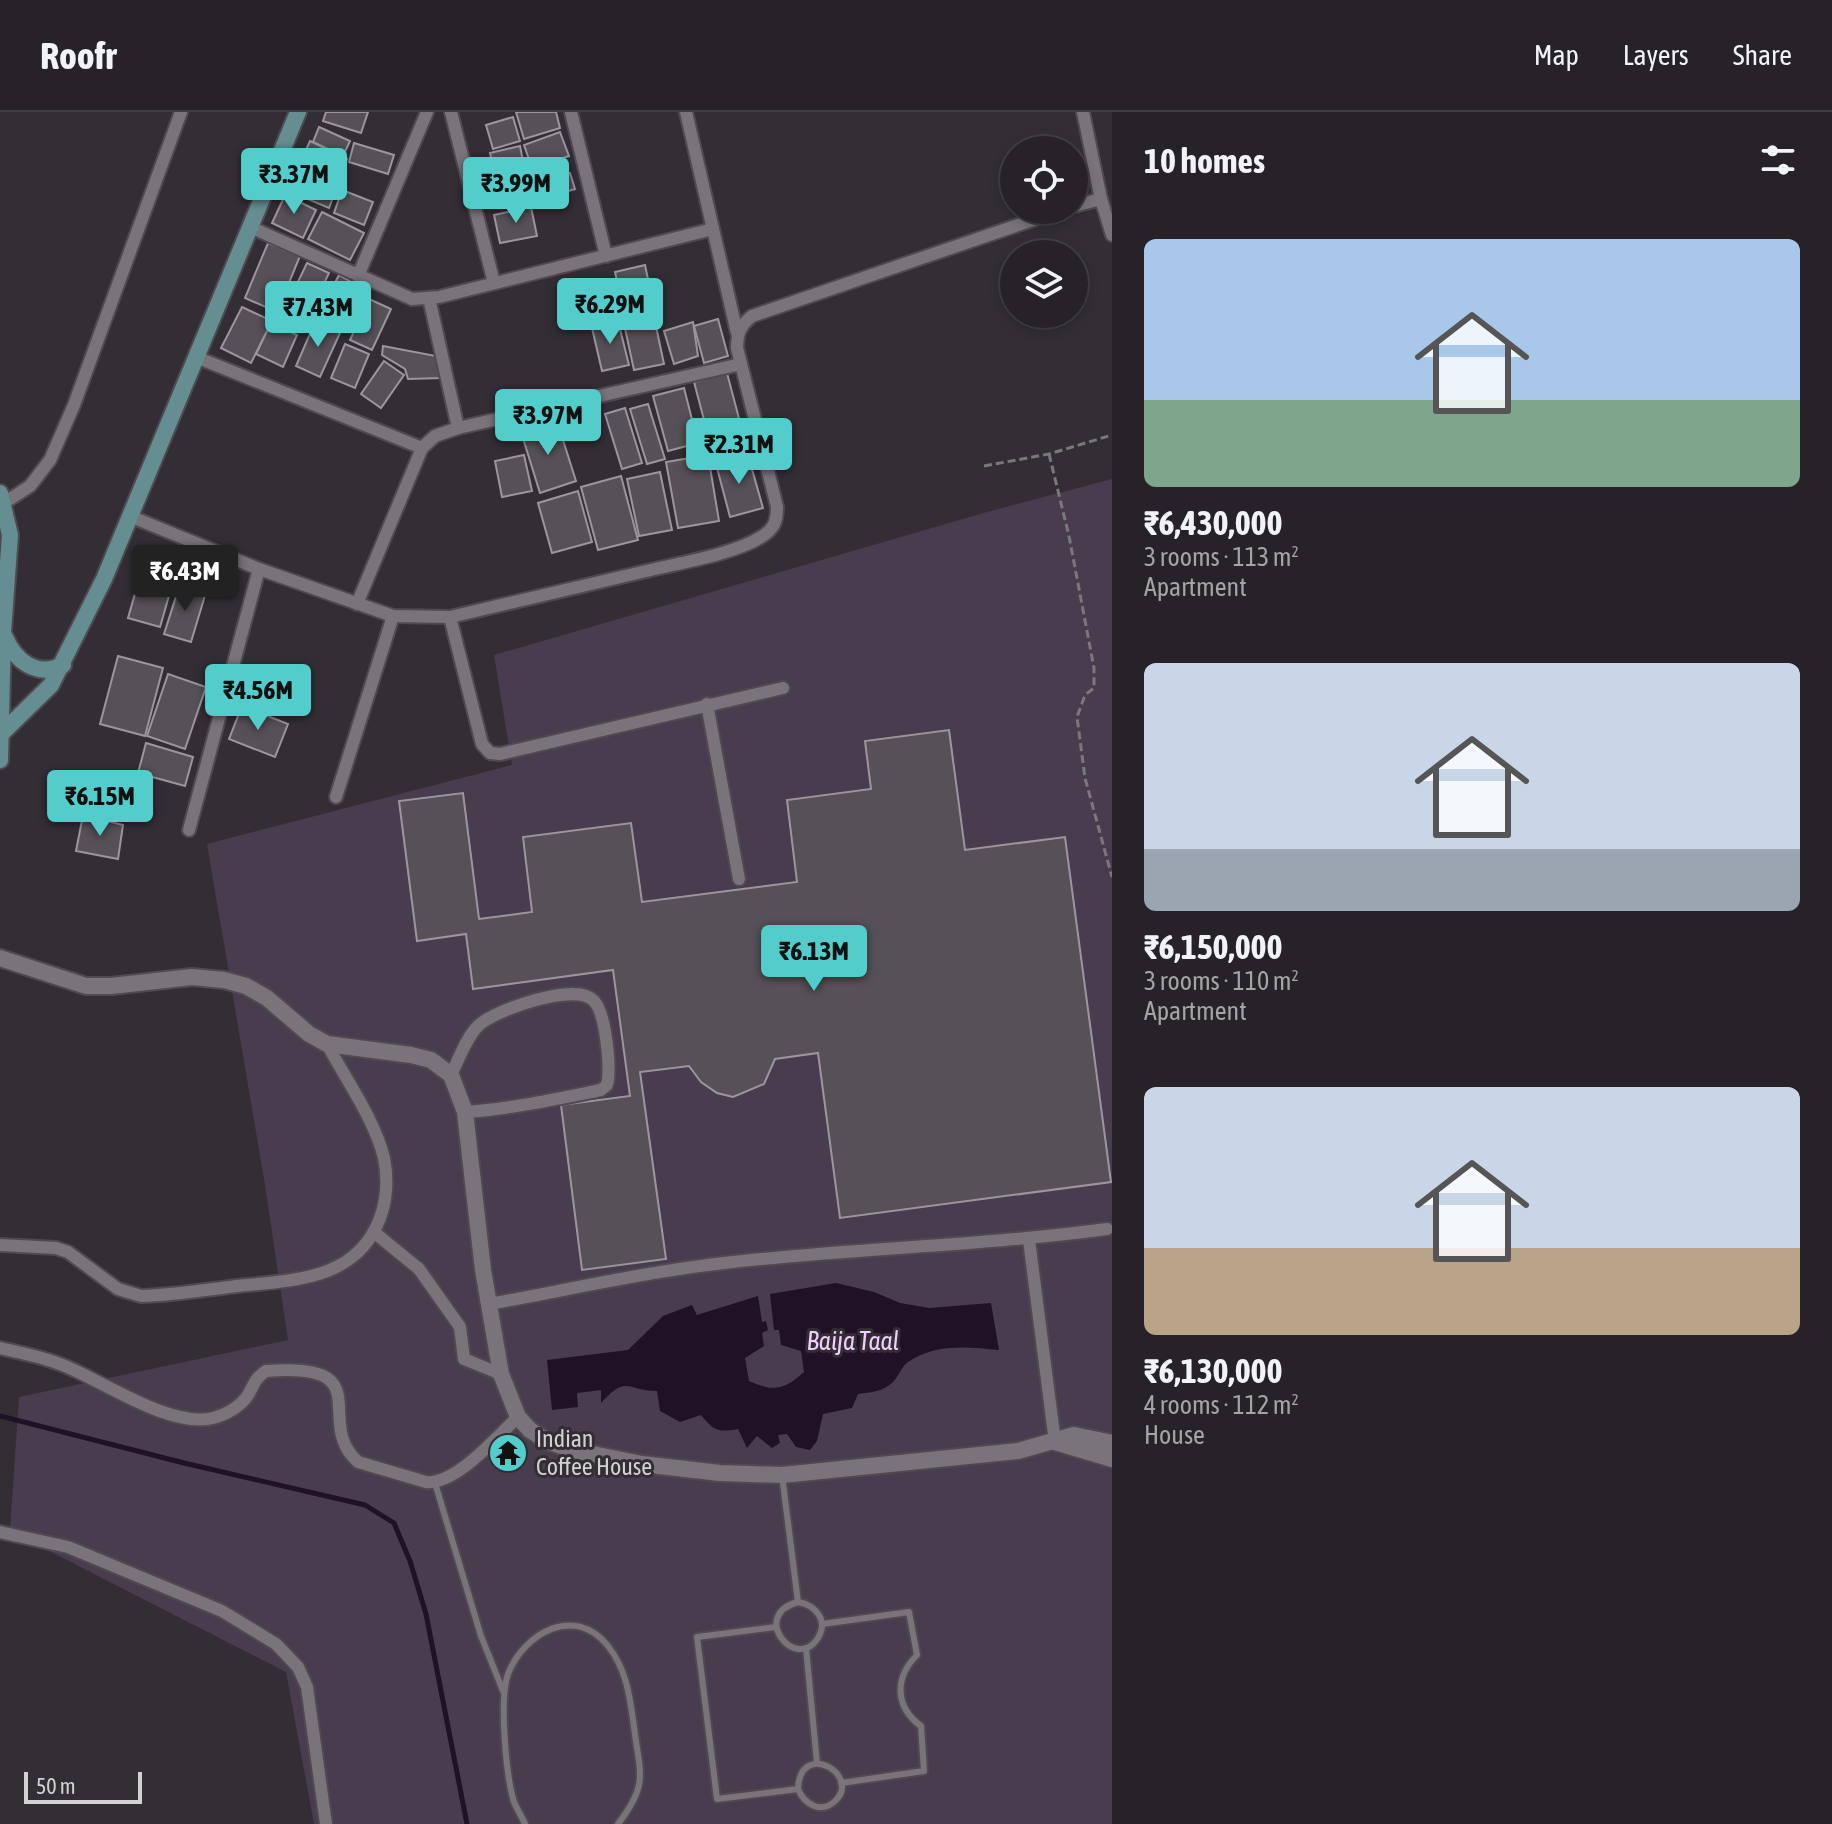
<!DOCTYPE html>
<html lang="en">
<head>
<meta charset="utf-8">
<style>
	:root { --surface:#262227; --page:#2e2a2f; --text:#f1f3f6; --muted:#a4a4a7; --line:#423f44; --accent:#53cdcb }
	body { margin:0; font-family:"Asap Condensed",sans-serif; background:var(--page); color:var(--text); height:100vh; display:flex; flex-direction:column; font-size:30px; white-space:nowrap }
	* { box-sizing:border-box; margin:0 }
	p { font-size:26px; color:var(--muted) }
	.icon { flex:none; width:44px; height:44px; fill:none; stroke:currentColor; stroke-width:2; stroke-linecap:round; stroke-linejoin:round }
	.map { position:relative; flex:1; overflow:hidden }
	.side { display:flex; flex-direction:column; background:var(--surface); width:720px }
	.side>* { flex:none }
	.controls { position:absolute; left:1000px; top:24px; display:grid; gap:16px }
	.controls a { display:grid; place-items:center; width:88px; height:88px; border-radius:50%; background:var(--surface); box-shadow:0 4px 12px #0003,0 0 0 2px var(--line); font-size:40px }
	.scale { position:absolute; left:24px; bottom:20px; width:118px; box-sizing:border-box; padding-left:8px; border:4px solid #d4d1d4; border-top:0; font-size:22px; line-height:28px; white-space:nowrap; color:#d4d1d4; -webkit-text-stroke:6px #322e34; paint-order:stroke }
	.price { position:absolute; translate:-50% -68px; padding:0 18px; border-radius:8px; background:var(--accent); color:#111; font-size:26px; line-height:52px; filter:drop-shadow(0 2px 4px #0008) }
	.price::after { content:''; position:absolute; left:50%; top:48px; width:24px; height:18px; margin-left:-12px; background:inherit; clip-path:polygon(0 0,100% 0,50% 100%) }
	.price.active { background:#222; color:#fff }
	ul { padding:0; list-style:none }
	li { display:grid; align-content:center; gap:16px; height:424px; padding:0 32px }
	li span { display:grid; place-items:center; height:248px; border-radius:12px; color:#555 }
	li>.icon { margin-inline-start:auto }
	span .icon { width:144px; height:144px; fill:#fffc; stroke-width:1 }
	li b { font-size:34px }
	h2 { display:flex; justify-content:space-between; align-items:center; height:96px; padding:0 32px; font-size:34px }
	header { display:flex; align-items:center; gap:48px; box-sizing:border-box; height:112px; padding:0 40px; background:var(--surface); border-bottom:2px solid var(--line) }
	header strong { font-size:38px }
	nav { display:flex; gap:44px; margin-inline-start:auto; font-size:28px }
	main { display:flex; flex:1; min-height:0 }
	.map>svg:first-child { display:block }
</style>
</head>
<body>
<header>
<strong>Roofr</strong>
<nav><a>Map</a><a>Layers</a><a>Share</a></nav>
</header>
<main>
<div class="map">
<svg width="1112" height="1712" viewBox="0 0 1112 1712">
	<rect width="100%" height="100%" fill="#322e34"/>
	<!-- green -->
	<path fill="#493c4e" d="M 1112,367 L 1112,1712 L 314,1712 L 286,1560 L 10,1419 L 19,1285 L 288,1228 L 265,1073 L 207,732 L 512,653 L 494,543 L 987,400 Z"/>
	<!-- water -->
	<path fill="#211126" d="M 836,1171 L 874,1180 L 900,1191 L 929,1196 L 991,1191 L 999,1238 C 968,1235 935,1231 908,1250 C 901,1255 899,1264 893,1270 C 883,1280 871,1280 858,1282 L 852,1296 L 823,1302 L 817,1329 L 810,1338 L 796,1335 L 787,1322 L 778,1323 L 780,1331 L 772,1336 L 757,1324 L 747,1336 L 738,1317 C 718,1321 713,1318 701,1303 L 680,1310 L 660,1299 L 657,1279 C 626,1279 628,1262 601,1291 L 601,1278 L 577,1281 L 578,1295 L 552,1298 L 547,1248 L 628,1238 L 663,1204 L 692,1193 L 697,1203 L 758,1184 L 762,1210 L 766,1209 L 768,1218 L 762,1221 L 764,1234 L 745,1246 L 749,1269 C 774,1280 784,1278 804,1260 L 801,1239 L 781,1233 L 779,1218 L 774,1218 L 770,1182 Z"/>
	<g fill="none" stroke-linecap="round" stroke-linejoin="round">
		<!-- stream -->
		<path stroke="#211126" stroke-width="5" d="M 0,1304 L 184,1351 L 365,1393 L 394,1411 L 410,1449 L 426,1502 L 467,1712"/>
	</g>
	<!-- building -->
	<g fill="#565157" stroke="#9b969d" stroke-width="2">
		<path d="M 326,0 L 368,0 L 361,21 L 323,9 Z"/>
		<path d="M 516,0 L 556,0 L 560,16 L 524,27 Z"/>
		<path d="M 513,5 L 520,29 L 493,37 L 486,13 Z"/>
		<path d="M 319,15 L 350,29 L 343,44 L 313,30 Z"/>
		<path d="M 560,20 L 569,44 L 532,56 L 524,33 Z"/>
		<path d="M 310,29 L 347,47 L 336,69 L 300,51 Z"/>
		<path d="M 354,31 L 394,43 L 388,62 L 349,50 Z"/>
		<path d="M 520,34 L 524,54 L 495,61 L 490,41 Z"/>
		<path d="M 296,54 L 338,72 L 329,96 L 286,78 Z"/>
		<path d="M 570,61 L 575,77 L 539,88 L 534,72 Z"/>
		<path d="M 342,78 L 373,90 L 364,113 L 334,101 Z"/>
		<path d="M 285,83 L 316,98 L 303,126 L 272,111 Z"/>
		<path d="M 531,95 L 537,124 L 500,131 L 494,103 Z"/>
		<path d="M 322,100 L 364,121 L 350,148 L 308,127 Z"/>
		<path d="M 268,131 L 300,144 L 277,200 L 245,186 Z"/>
		<path d="M 307,151 L 329,161 L 303,215 L 281,205 Z"/>
		<path d="M 645,153 L 655,200 L 625,207 L 615,160 Z"/>
		<path d="M 339,163 L 362,176 L 340,216 L 318,204 Z"/>
		<path d="M 369,187 L 391,197 L 372,238 L 350,228 Z"/>
		<path d="M 242,195 L 272,209 L 251,251 L 221,236 Z"/>
		<path d="M 654,205 L 664,252 L 634,258 L 624,212 Z"/>
		<path d="M 718,207 L 728,244 L 704,251 L 694,214 Z"/>
		<path d="M 618,209 L 629,253 L 602,259 L 592,216 Z"/>
		<path d="M 315,210 L 340,221 L 320,265 L 296,254 Z"/>
		<path d="M 693,210 L 698,244 L 674,252 L 664,219 Z"/>
		<path d="M 271,211 L 297,223 L 283,255 L 256,242 Z"/>
		<path d="M 345,232 L 369,242 L 355,276 L 331,266 Z"/>
		<path d="M 383,234 L 436,244 L 441,266 L 408,267 L 405,257 L 382,243 Z"/>
		<path d="M 384,249 L 404,263 L 381,296 L 361,282 Z"/>
		<path d="M 727,261 L 746,333 L 713,342 L 694,270 Z"/>
		<path d="M 684,276 L 698,331 L 668,339 L 653,284 Z"/>
		<path d="M 648,292 L 665,347 L 647,352 L 630,297 Z"/>
		<path d="M 625,296 L 642,351 L 622,357 L 605,302 Z"/>
		<path d="M 557,309 L 576,369 L 540,381 L 521,320 Z"/>
		<path d="M 524,343 L 532,379 L 502,385 L 495,349 Z"/>
		<path d="M 708,343 L 719,409 L 678,416 L 666,350 Z"/>
		<path d="M 748,343 L 763,396 L 730,405 L 716,352 Z"/>
		<path d="M 660,360 L 672,418 L 639,424 L 627,367 Z"/>
		<path d="M 621,364 L 638,428 L 598,438 L 581,375 Z"/>
		<path d="M 578,379 L 592,430 L 552,441 L 538,391 Z"/>
		<path d="M 143,454 L 175,463 L 160,515 L 128,506 Z"/>
		<path d="M 180,472 L 206,480 L 191,530 L 164,522 Z"/>
		<path d="M 118,544 L 163,556 L 145,624 L 100,612 Z"/>
		<path d="M 168,562 L 206,575 L 185,637 L 147,624 Z"/>
		<path d="M 242,594 L 288,612 L 275,645 L 229,627 Z"/>
		<path d="M 949,618 L 965,738 L 1065,725 L 1111,1070 L 840,1106 L 818,941 L 775,947 L 764,972 L 733,985 L 717,981 L 701,970 L 689,954 L 640,960 L 666,1147 L 582,1158 L 561,993 L 630,984 L 613,858 L 473,877 L 466,822 L 417,829 L 399,689 L 463,681 L 479,807 L 532,800 L 523,725 L 631,711 L 642,790 L 797,770 L 787,688 L 871,677 L 865,629 Z"/>
		<path d="M 146,631 L 193,645 L 185,674 L 138,661 Z"/>
		<path d="M 83,703 L 123,713 L 118,747 L 76,739 Z"/>
	</g>
	<g fill="none" stroke-linecap="round" stroke-linejoin="round">
		<!-- service casing -->
		<g stroke="#4e4a4f" stroke-width="10">
			<g id="service">
				<path d="M 782,1363 L 798,1490 C 749,1503 796,1561 818,1526 C 829,1508 815,1493 798,1490"/>
				<path d="M 435,1371 L 481,1524 L 503,1579"/>
				<path d="M 822,1512 L 909,1500 L 917,1543 C 894,1566 895,1595 921,1614 L 924,1659 L 841,1671"/>
				<path d="M 776,1515 L 697,1525 L 717,1687 L 798,1677 C 800,1626 864,1664 834,1690 C 819,1702 804,1691 798,1677"/>
				<path d="M 806,1536 L 817,1651"/>
				<path d="M 525,1712 C 522,1705 517,1697 514,1690 C 506,1664 499,1587 508,1562 C 524,1521 575,1492 608,1534 C 627,1558 630,1586 634,1615 C 640,1663 649,1671 618,1712"/>
			</g>
		</g>
		<!-- minor casing -->
		<g stroke="#4e4a4f" stroke-width="16">
			<g id="minor">
				<path d="M 451,0 L 494,171"/>
				<path d="M 571,0 L 606,144"/>
				<path d="M 686,0 L 737,221"/>
				<path d="M 1083,0 L 1101,87"/>
				<path d="M 1074,94 L 1101,87 L 1112,123"/>
				<path d="M 250,115 L 412,187 L 439,185 L 713,117"/>
				<path d="M 358,164 L 427,0"/>
				<path d="M 429,186 L 458,316"/>
				<path d="M 196,245 L 422,336"/>
				<path d="M 4,391 L 30,374 L 50,348 L 74,293 L 181,0"/>
				<path d="M 132,405 L 259,457 L 393,504 L 450,505 C 519,489 587,473 655,457 C 685,450 736,441 761,425 C 774,417 777,410 777,395 L 737,236 C 737,221 740,214 752,204 L 1062,98"/>
				<path d="M 357,492 L 422,336 L 435,324 L 458,316 L 741,252"/>
				<path d="M 450,505 L 482,632 L 490,641 L 500,642 L 783,576"/>
				<path d="M 707,592 L 739,767"/>
				<path d="M 336,685 L 393,504"/>
				<path d="M 189,718 L 259,457"/>
				<path d="M 451,963 C 459,947 466,926 478,914 C 494,898 577,869 594,889 C 606,902 611,956 607,973 L 601,978 C 556,987 511,997 465,1000"/>
				<path d="M 375,1121 L 419,1157 L 460,1215 L 464,1247 L 501,1262"/>
				<path d="M 1029,1128 L 1055,1330"/>
				<path d="M 0,1133 L 56,1136 L 68,1140 L 118,1177 L 141,1184 C 173,1183 205,1178 237,1174 C 295,1168 357,1168 380,1106 C 387,1088 388,1065 384,1046 C 374,1006 346,968 327,932"/>
				<path d="M 489,1192 C 567,1178 645,1160 724,1151 C 851,1136 980,1134 1107,1117"/>
				<path d="M 0,1236 C 26,1242 52,1247 76,1259 C 111,1275 174,1316 213,1306 C 226,1303 241,1294 248,1283 C 254,1273 255,1266 266,1259 C 382,1250 312,1309 358,1350 L 426,1370 C 456,1373 496,1325 518,1305"/>
				<path d="M 0,1420 L 68,1435 L 222,1499 L 276,1532 L 298,1555 L 307,1575 L 326,1712"/>
			</g>
		</g>
		<!-- tertiary casing -->
		<g stroke="#4e4a4f" stroke-width="20">
			<g id="tertiary">
				<path d="M 0,846 L 86,874 L 111,874 L 192,865 L 224,868 L 246,874 L 267,886 L 309,922 L 327,932 L 411,943 L 431,948 L 451,963 L 465,1000 L 483,1158 L 501,1262 L 518,1305 L 530,1318 L 547,1329 L 573,1338 L 642,1352 L 720,1361 L 782,1363 L 1018,1339 L 1074,1323 L 1112,1331"/>
				<path d="M 1055,1330 L 1112,1347"/>
			</g>
		</g>
		<!-- secondary casing -->
		<g stroke="#4e4a4f" stroke-width="20">
			<g id="secondary">
				<path d="M 0,381 L 10,423 L 3,520 L 0,648"/>
				<path d="M 5,525 C 15,549 37,566 63,553"/>
				<path d="M 2,621 L 51,573 L 104,467 L 298,0"/>
			</g>
		</g>
		<!-- path -->
		<g stroke="#7b787c" stroke-width="3" stroke-dasharray="8 4" stroke-linecap="butt">
			<path d="M 1049,342 L 1069,424 L 1094,556 L 1094,576 L 1085,583 L 1077,605 L 1085,666 L 1112,765"/>
			<path d="M 984,354 L 1049,342 L 1112,323"/>
		</g>
		<!-- service -->
		<use href="#service" stroke="#79747a" stroke-width="6"/>
		<!-- minor -->
		<use href="#minor" stroke="#79747a" stroke-width="12"/>
		<!-- tertiary -->
		<use href="#tertiary" stroke="#79747a" stroke-width="16"/>
		<!-- secondary -->
		<use href="#secondary" stroke="#648e91" stroke-width="16"/>
	</g>
	<!-- icons -->
	<defs>
		<g id="temple-disc" transform="scale(2)"><circle r="9.5" fill="#53cdcb" stroke="#322e34"/><path d="M0-6L5-2H3V0L6.5 2.5H4V6H1.5V3h-3V6H-4V2.5H-6.5L-3 0V-2H-5Z" fill="#111"/></g>
	</defs>
	<g fill-rule="evenodd">
		<use href="#temple-disc" x="508" y="1341"/>
	</g>
	<g text-anchor="middle" stroke-width="6" stroke-linejoin="round" paint-order="stroke">
		<!-- poi labels -->
		<g font-size="24" fill="#d4d1d4" stroke="#322e34" text-anchor="start">
			<text x="536" y="1335">Indian<tspan x="536" dy="28">Coffee House</tspan></text>
		</g>
		<!-- water labels -->
		<g font-size="26" font-style="italic" fill="#f2cefe" stroke="#322e34">
			<text x="853" y="1238">Baija Taal</text>
		</g>
	</g>
</svg>
<div class="controls">
<a><svg class="icon" aria-label="locate" viewBox="0 0 24 24"><circle cx="12" cy="12" r="6"/><path d="M12 2v4M12 18v4M2 12h4M18 12h4"/></svg></a>
<a><svg class="icon" aria-label="layers" viewBox="0 0 24 24"><path d="M12 4l9 5-9 5-9-5zM3 14l9 5 9-5"/></svg></a>
</div>
<div class="scale">50 m</div>
<b class="price" style="left:294px;top:104px">₹3.37M</b>
<b class="price" style="left:516px;top:113px">₹3.99M</b>
<b class="price" style="left:610px;top:234px">₹6.29M</b>
<b class="price" style="left:318px;top:237px">₹7.43M</b>
<b class="price" style="left:548px;top:345px">₹3.97M</b>
<b class="price" style="left:739px;top:374px">₹2.31M</b>
<b class="price active" style="left:185px;top:501px">₹6.43M</b>
<b class="price" style="left:258px;top:620px">₹4.56M</b>
<b class="price" style="left:100px;top:726px">₹6.15M</b>
<b class="price" style="left:814px;top:881px">₹6.13M</b>
</div>
<section class="side">
<h2>10 homes<svg class="icon" aria-label="filters" viewBox="0 0 24 24"><path d="M4 7h16M4 17h16"/><circle cx="9" cy="7" r="2"/><circle cx="15" cy="17" r="2"/></svg></h2>
<ul>
<li><span style="background:linear-gradient(#a9c7e8 65%,#7fa58c 0)"><svg class="icon" aria-label="home" viewBox="0 0 24 24"><path d="M3 11l9-7 9 7M6 9v11h12V9"/></svg></span><div><b>₹6,430,000</b><p>3 rooms · 113 m²</p><p>Apartment</p></div></li>
<li><span style="background:linear-gradient(#c9d6e8 75%,#9aa5b1 0)"><svg class="icon" aria-label="home" viewBox="0 0 24 24"><path d="M3 11l9-7 9 7M6 9v11h12V9"/></svg></span><div><b>₹6,150,000</b><p>3 rooms · 110 m²</p><p>Apartment</p></div></li>
<li><span style="background:linear-gradient(#c9d6e8 65%,#b9a48a 0)"><svg class="icon" aria-label="home" viewBox="0 0 24 24"><path d="M3 11l9-7 9 7M6 9v11h12V9"/></svg></span><div><b>₹6,130,000</b><p>4 rooms · 112 m²</p><p>House</p></div></li>
</ul>
</section>
</main>
</body>
</html>
